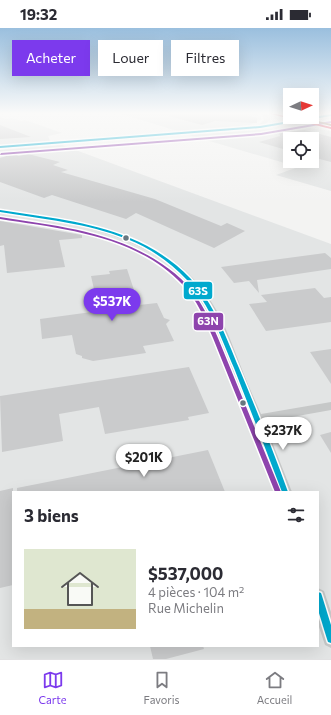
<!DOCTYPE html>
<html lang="fr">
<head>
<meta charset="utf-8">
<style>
	:root { --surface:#fff; --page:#f2f2f3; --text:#2b2b33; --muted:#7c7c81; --line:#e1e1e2; --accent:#7c3aed }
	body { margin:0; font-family:Commissioner,sans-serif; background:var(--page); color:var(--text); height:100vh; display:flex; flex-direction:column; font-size:15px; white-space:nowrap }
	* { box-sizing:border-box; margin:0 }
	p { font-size:13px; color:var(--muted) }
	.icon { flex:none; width:22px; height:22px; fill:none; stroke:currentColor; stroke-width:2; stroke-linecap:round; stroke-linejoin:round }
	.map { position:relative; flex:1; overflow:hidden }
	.side { position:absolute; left:12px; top:463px; width:307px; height:156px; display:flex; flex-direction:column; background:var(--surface); border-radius:0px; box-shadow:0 4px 16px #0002 }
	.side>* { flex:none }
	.banner { position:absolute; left:12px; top:12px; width:307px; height:36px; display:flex; gap:8px }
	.needle { width:26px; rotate:86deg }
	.controls { position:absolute; left:283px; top:60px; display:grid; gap:8px }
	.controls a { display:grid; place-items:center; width:36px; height:36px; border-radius:0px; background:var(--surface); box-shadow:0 4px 16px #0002; font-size:20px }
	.price { position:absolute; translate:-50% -34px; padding:0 9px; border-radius:14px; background:#fff; color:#222; font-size:13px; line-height:26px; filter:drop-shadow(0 1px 2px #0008) }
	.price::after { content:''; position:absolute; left:50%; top:24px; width:12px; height:9px; margin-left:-6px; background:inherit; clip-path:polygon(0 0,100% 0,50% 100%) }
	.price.current { background:var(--accent); color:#fff }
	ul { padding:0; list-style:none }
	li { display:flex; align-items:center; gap:12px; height:100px; padding:0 12px }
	li span { display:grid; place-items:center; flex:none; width:112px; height:80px; border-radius:0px; color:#555 }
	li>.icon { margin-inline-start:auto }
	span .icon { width:48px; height:48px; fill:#fffc; stroke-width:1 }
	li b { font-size:17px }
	h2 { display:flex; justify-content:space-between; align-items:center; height:48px; padding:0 12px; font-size:17px }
	.tag { padding:0 14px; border-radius:0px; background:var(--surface); box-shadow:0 4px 16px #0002; font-size:14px; line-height:36px }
	.tag.current { background:var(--accent); color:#fff }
	.status { display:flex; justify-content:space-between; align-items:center; height:28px; padding:0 20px; background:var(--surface); direction:ltr }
	.status svg { height:11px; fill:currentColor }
	.tab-bar { display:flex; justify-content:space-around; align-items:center; height:56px; border-top:1px solid var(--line); background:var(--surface); font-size:11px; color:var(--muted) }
	.tab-bar a { display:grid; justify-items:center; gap:2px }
	.tab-bar .current { color:var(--accent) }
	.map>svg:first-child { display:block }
</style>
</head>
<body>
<div class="status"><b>19:32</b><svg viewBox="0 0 49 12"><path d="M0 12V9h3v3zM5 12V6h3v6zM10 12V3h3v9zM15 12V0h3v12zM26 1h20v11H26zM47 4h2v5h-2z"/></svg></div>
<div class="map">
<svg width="331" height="631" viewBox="0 0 331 631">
	<rect width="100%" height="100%" fill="#f3f3f2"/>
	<!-- built -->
	<g fill="#e3e5e5" fill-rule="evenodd">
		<path d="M 118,85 L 255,85 L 261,89 L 261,92 L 250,97 L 183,103 L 174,102 Z"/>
		<path d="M 0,89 L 6,91 L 12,90 L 21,93 L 25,92 L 62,105 L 48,108 L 50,113 L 0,117 Z"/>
		<path d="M 299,99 L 331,103 L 331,163 L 276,147 L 298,139 L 189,107 ZM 290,111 L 312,111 L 312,133 L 290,133 Z"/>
		<path d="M 62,117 L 331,216 L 331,631 L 0,631 L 0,122 ZM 13,464 L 318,464 L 318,618 L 13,618 Z"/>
	</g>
	<!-- building -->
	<g fill="#cacbcc">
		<path d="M 170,85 L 236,85 L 257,90 L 257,95 L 215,93 L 202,97 L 169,88 Z"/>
		<path d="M 0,97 L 31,109 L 0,111 Z"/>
		<path d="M 305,102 L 331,109 L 331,134 L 312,129 L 312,111 L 290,111 L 290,123 L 259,114 L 280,108 L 279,105 Z"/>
		<path d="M 13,126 L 19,128 L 28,126 L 60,134 L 53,137 L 68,142 L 61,144 L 155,171 L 221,198 L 227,195 L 245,203 L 214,220 L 136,185 L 126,191 L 52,167 L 44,170 L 0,154 L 0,130 Z"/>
		<path d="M 0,193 L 82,207 L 82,210 L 59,212 L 65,239 L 7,245 L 4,217 L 0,218 Z"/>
		<path d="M 325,225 L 331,230 L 331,241 L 257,252 L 259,265 L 249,253 L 234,255 L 221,239 Z"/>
		<path d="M 127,241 L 139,277 L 157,275 L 164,290 L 170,292 L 166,296 L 174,313 L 143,318 L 146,325 L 93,333 L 82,330 L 82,328 L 76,326 L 72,307 L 42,311 L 40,291 L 99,283 L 91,248 L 110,246 L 109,243 Z"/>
		<path d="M 315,260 L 324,270 L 331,269 L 331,294 L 266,303 L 249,276 L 267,274 L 261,267 Z"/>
		<path d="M 331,321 L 331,356 L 310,324 Z"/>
		<path d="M 189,339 L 209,385 L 188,389 L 189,392 L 105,406 L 99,379 L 59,386 L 63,413 L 2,424 L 0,368 Z"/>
		<path d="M 331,404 L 331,425 L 320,407 Z"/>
		<path d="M 208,422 L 225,464 L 17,464 L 17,460 Z"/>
		<path d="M 13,460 L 13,557 L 0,560 L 0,463 Z"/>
		<path d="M 150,618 L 203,618 L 204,621 L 166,631 L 153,631 Z"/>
	</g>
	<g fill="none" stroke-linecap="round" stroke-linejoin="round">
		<!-- minor -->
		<g fill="#c6c8c8" fill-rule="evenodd">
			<path d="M 0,181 C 79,194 165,200 212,275 C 225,295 232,317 241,339 C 247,355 254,370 261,386 L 331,374 L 331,382 L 264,394 L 292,464 L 278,464 C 265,426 250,388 235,351 C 208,285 199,243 127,213 C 87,196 43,192 0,185 Z"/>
			<path d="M 318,560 L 324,563 L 331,584 L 331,620 L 325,617 L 318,596 Z"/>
		</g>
		<!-- tertiary -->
		<path fill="#c6c8c8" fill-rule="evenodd" d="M 331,85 L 331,89 L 260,101 L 0,121 L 0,117 L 260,97 Z"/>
		<!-- secondary -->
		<path fill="#dcddde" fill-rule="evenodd" d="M 262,85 L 276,85 L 331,98 L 331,102 L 269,87 L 270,92 L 260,101 L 257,99 L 264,92 Z"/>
		<!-- bus-1 casing -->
		<g stroke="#fff" stroke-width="3">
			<g id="bus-1">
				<path d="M 331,86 L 331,88 L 260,100 L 0,120 L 0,118 L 260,98 Z"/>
				<path d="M 0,182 C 44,189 89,193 130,210 C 152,219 174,233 190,250 C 214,275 226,309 239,340 C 256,381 273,422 288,464 L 282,464 C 266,422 250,381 234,340 C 221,310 210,276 187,252 C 170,234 150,220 127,211 C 87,195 43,191 0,184 Z"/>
				<path d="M 318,564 L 321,565 L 322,568 L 331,597 L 331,615 L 328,614 L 327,611 L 318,582 Z"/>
			</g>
		</g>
		<!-- bus-2 casing -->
		<g stroke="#fff" stroke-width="3">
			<g id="bus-2">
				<path d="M 331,93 L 331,95 L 261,107 L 0,127 L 1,125 L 261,105 Z"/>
				<path d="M 0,189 C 56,198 114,203 162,236 C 171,242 180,249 187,257 C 201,273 210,291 218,310 L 281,464 L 275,464 L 213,310 C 205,291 197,272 183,257 C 136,207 64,201 0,191 Z"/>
			</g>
		</g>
		<!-- bus-3 casing -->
		<g stroke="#fff" stroke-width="3">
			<path id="bus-3" d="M 267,85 L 272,85 L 331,99 L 331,101 Z"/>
		</g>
		<!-- bus-4 casing -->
		<g stroke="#fff" stroke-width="3">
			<path id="bus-4" d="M 296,89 L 300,89 L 331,96 L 331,98 Z"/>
		</g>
		<!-- bus-1 -->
		<use href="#bus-1" fill="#00a9ce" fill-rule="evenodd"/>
		<!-- bus-2 -->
		<use href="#bus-2" fill="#8e44ad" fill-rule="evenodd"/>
		<!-- bus-3 -->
		<use href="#bus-3" fill="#e4002b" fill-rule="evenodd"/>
		<!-- bus-4 -->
		<use href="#bus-4" fill="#7a4b2a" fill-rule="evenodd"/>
	</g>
	<!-- sky -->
	<linearGradient id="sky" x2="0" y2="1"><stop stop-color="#9abfde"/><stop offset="0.49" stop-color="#fafaf9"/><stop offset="1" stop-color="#fafaf9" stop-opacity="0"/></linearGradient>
	<rect width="331" height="174" fill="url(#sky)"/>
	<!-- markers -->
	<g fill="#67767f" stroke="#fff" stroke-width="1.5">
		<circle cx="126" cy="210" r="3.5"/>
		<circle cx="243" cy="375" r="3.5"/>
	</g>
	<g stroke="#fff" stroke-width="1.5">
		<rect x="183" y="253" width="30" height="19" rx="4" fill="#00a9ce"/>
		<rect x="193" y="284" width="31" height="19" rx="4" fill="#8e44ad"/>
	</g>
	<g font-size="11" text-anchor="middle" font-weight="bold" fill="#fff">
		<text x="198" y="267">63S</text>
		<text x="208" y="297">63N</text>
	</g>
</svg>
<div class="controls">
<a><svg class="needle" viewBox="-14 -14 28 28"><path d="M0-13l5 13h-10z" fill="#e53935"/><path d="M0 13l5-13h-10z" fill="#7c7c81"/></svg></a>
<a><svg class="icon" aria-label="locate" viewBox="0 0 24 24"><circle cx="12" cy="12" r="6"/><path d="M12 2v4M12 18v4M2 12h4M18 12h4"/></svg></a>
</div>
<b class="price current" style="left:112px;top:294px">$537K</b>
<b class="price" style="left:283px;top:423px">$237K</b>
<b class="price" style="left:144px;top:450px">$201K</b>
<div class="banner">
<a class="tag current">Acheter</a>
<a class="tag">Louer</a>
<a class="tag">Filtres</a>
</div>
<section class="side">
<h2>3 biens<svg class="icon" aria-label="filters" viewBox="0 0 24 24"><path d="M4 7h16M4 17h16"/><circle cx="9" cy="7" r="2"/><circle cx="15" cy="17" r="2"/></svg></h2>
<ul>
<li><span style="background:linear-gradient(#dfe7d0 75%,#c2b280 0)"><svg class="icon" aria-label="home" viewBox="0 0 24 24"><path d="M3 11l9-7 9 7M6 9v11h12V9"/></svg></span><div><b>$537,000</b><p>4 pièces · 104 m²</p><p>Rue Michelin</p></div></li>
</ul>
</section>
</div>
<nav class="tab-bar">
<a class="current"><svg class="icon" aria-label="map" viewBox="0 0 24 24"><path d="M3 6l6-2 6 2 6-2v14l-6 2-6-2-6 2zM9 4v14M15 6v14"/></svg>Carte</a>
<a><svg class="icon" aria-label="saved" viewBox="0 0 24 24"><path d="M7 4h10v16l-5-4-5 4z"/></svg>Favoris</a>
<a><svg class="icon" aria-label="home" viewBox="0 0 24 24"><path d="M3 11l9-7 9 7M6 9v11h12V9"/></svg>Accueil</a>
</nav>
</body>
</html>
